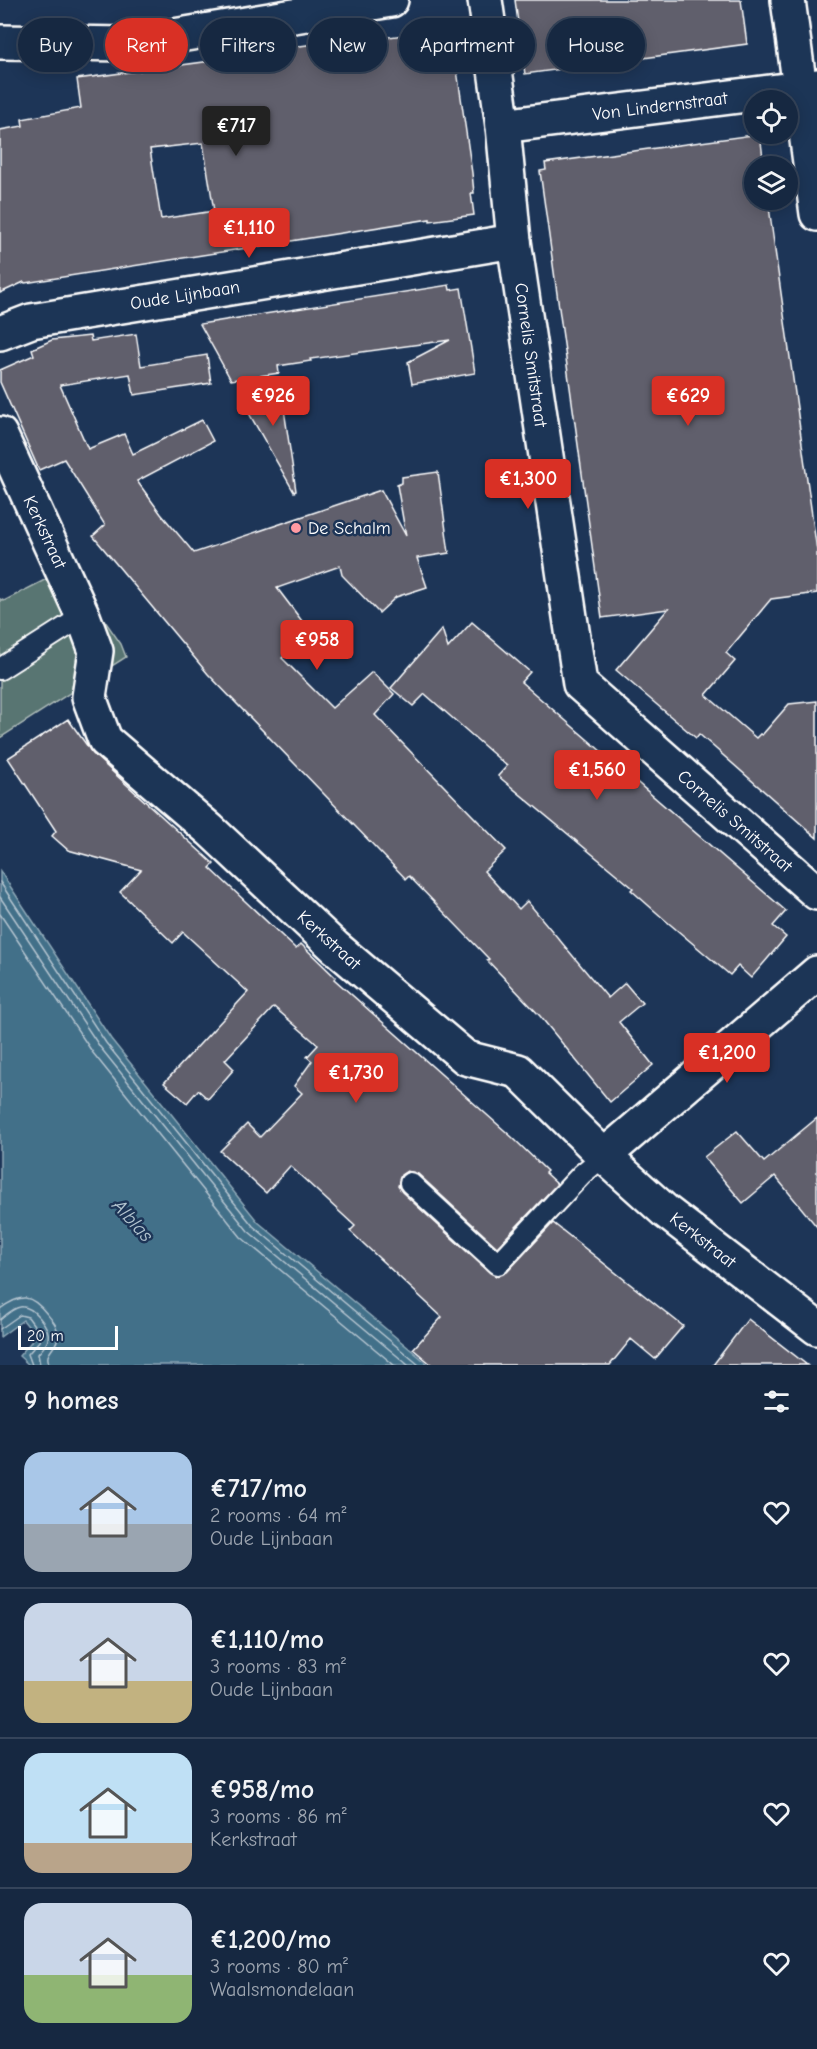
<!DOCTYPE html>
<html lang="en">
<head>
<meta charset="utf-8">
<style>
	:root { --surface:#162841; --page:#1f3048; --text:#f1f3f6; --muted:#9ea6b1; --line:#35445a; --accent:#d93025 }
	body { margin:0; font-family:"Comic Neue",sans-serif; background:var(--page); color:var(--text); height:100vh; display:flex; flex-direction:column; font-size:22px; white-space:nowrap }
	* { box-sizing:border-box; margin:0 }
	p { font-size:20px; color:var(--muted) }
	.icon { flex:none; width:33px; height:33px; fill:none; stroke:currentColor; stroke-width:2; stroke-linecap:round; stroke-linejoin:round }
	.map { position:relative; height:1365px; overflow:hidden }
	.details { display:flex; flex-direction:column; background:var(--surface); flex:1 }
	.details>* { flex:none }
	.guide { position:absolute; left:18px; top:18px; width:782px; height:54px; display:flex; gap:12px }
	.fabs { position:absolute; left:744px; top:90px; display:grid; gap:12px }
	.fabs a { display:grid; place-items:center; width:54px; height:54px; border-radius:50%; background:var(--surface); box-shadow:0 3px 15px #0003,0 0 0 2px var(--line); font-size:30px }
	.scale { position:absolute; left:18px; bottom:15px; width:100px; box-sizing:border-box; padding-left:6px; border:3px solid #fff; border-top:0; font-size:16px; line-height:21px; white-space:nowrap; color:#fff; -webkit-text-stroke:4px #1d3557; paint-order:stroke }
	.price { position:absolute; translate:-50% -51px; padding:0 14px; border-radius:6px; background:var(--accent); color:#fff; font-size:20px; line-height:39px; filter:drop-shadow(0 2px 3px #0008) }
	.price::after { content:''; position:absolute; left:50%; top:36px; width:18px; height:14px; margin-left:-9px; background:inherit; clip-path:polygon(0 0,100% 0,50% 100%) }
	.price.active { background:#222; color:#fff }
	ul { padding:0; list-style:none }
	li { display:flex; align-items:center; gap:18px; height:150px; padding:0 24px }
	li+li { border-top:2px solid var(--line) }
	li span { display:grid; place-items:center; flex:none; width:168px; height:120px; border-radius:18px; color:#555 }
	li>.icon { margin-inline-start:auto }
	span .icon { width:72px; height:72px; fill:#fffc; stroke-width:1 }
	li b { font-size:26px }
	h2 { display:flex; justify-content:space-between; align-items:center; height:72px; padding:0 24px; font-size:26px }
	.tag { padding:0 21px; border-radius:27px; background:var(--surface); box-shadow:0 3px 15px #0003,0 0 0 2px var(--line); font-size:21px; line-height:54px }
	.tag.active { background:var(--accent); color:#fff }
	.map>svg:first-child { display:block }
</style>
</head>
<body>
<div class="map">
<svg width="817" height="1365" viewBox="0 0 817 1365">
	<rect width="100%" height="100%" fill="#1d3557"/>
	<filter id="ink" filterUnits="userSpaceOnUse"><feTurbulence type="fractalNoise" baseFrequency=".0167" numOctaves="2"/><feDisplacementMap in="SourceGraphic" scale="12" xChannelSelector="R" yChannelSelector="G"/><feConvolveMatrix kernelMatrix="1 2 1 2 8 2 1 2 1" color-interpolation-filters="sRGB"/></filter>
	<g filter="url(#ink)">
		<!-- green -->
		<path fill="#587472" stroke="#acbab8" stroke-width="1.5" d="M 68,568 L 121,644 L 126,657 L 0,738 L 0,599 L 4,601 Z"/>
		<!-- water -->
		<path fill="#436f89" stroke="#8ea9b8" stroke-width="1.5" d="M 0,871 L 111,1039 L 258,1222 L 429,1365 L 29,1365 L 19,1356 L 36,1336 L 23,1320 L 0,1337 Z"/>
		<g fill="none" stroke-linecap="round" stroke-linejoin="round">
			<!-- shore -->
			<g stroke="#b4c5d0" stroke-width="1.5">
				<path d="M 0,882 L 106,1043 L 253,1226 L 419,1365"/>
				<path d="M 0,897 L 100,1047 L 248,1231 L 408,1365"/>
				<path d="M 0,914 L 93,1053 L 241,1237 L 394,1365"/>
				<path d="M 0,1309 C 21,1293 31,1294 47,1314 C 52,1320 58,1326 58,1335 C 58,1345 51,1348 48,1356 C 47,1359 49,1362 49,1365"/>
				<path d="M 0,1320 C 6,1315 13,1308 20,1307 C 32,1305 51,1327 48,1339 C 47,1345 41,1350 38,1354 L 40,1365"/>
				<path d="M 0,1329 L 20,1315 L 28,1317 L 41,1335 L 40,1340 L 28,1354 L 32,1365"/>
			</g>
		</g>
		<!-- building -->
		<g fill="#615e6c" stroke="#fff" stroke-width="1.5" fill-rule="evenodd">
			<path d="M 515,0 L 741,0 L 747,44 L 525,74 Z"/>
			<path d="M 451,29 L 472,173 L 474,193 L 471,193 L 474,215 L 430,221 L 430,219 L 25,283 L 24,282 L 0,293 L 0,130 L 23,126 L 22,119 L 81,108 L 77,79 L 256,55 L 256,52 L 358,38 L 358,41 ZM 203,143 L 214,211 L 161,219 L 150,149 Z"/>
			<path d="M 760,134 L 764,166 L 754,166 L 754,200 L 768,200 L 817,551 L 817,593 L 771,599 L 726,653 L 735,661 L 706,695 L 756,738 L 760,734 L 762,735 L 789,704 L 817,701 L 817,838 L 699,734 L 696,738 L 616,670 L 668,609 L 602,618 L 540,171 L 546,170 L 545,163 Z"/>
			<path d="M 449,285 L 450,290 L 461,288 L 475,373 L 412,384 L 408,362 L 450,340 L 310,359 L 311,361 L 278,366 L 279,373 L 231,380 L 200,324 Z"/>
			<path d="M 136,334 L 141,366 L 207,355 L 211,383 L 134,395 L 130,374 L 60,385 L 88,449 L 124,434 L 133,454 L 202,420 L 213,441 L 137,481 L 161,514 L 194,553 L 381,490 L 406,536 L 397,485 L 402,483 L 402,477 L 438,472 L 449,553 L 417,558 L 427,587 L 396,597 L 379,613 L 342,575 L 340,566 L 277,588 L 311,633 L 282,658 L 332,708 L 372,672 L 394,694 L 375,715 L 506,850 L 484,871 L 519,909 L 527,901 L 608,998 L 625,983 L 642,1003 L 619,1022 L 653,1065 L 610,1102 L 540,1016 L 487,960 L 489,959 L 409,876 L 406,879 L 208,674 L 93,536 L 105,525 L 64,459 L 39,470 L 0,382 L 0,370 L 34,355 L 32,349 L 52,340 L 90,336 L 91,341 Z"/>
			<path d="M 280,382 L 296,491 L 294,492 L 242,401 Z"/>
			<path d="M 472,622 L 530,672 L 521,682 L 786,911 L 773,926 L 786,937 L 751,978 L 738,966 L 730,975 L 665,920 L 631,890 L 633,888 L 498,776 L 507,766 L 425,694 L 413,706 L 391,688 L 442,629 L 448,648 Z"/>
			<path d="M 68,719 L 93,754 L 214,864 L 210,868 L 296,949 L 301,944 L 335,977 L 334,979 L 513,1138 L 547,1171 L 545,1173 L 557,1184 L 497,1247 L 418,1174 L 407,1171 L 401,1175 L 398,1186 L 402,1192 L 490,1273 L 496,1276 L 507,1272 L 553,1223 L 683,1326 L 655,1359 L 631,1339 L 610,1365 L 432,1365 L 413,1349 L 442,1317 L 350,1231 L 355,1226 L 290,1166 L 266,1193 L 220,1151 L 247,1124 L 260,1137 L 302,1093 L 294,1086 L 312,1061 L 307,1057 L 318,1045 L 274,1007 L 225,1060 L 234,1069 L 208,1099 L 198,1090 L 187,1103 L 164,1083 L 248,992 L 183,932 L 173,943 L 120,892 L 141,870 L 68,850 L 52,836 L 56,831 L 8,758 Z"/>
			<path d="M 817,1118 L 817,1227 L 775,1176 L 743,1203 L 704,1157 L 737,1131 L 764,1162 Z"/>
			<path d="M 748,1319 L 807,1365 L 713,1365 Z"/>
		</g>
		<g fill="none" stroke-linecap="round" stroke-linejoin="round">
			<!-- service casing -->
			<g stroke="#fff" stroke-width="24">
				<g id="service">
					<path d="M 0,669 L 83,616"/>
					<path d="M 410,1183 L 498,1264 L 582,1174 L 604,1156"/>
				</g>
			</g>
			<!-- minor casing -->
			<g stroke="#fff" stroke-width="38">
				<g id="minor">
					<path d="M 485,0 L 503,126 L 514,241 L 580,684 L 817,893"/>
					<path d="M 788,0 L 817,214"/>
					<path d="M 0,42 L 125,44 L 391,0"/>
					<path d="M 503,126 L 817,86"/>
					<path d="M 0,333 L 31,321 L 514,241"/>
					<path d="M 0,434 L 83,616 L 96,651 L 89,697 L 105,740 L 210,830 L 335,947 L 466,1058 L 518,1071 L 604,1156 L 665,1211 L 817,1328"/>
					<path d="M 604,1156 L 817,973"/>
				</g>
			</g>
			<!-- service -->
			<use href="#service" stroke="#1d3557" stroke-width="20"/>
			<!-- minor -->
			<use href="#minor" stroke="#1d3557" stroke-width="33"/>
		</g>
	</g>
	<!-- markers -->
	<circle fill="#ff9aa2" stroke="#1d3557" stroke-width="2" cx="296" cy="528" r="6"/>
	<g text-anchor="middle" stroke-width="5" stroke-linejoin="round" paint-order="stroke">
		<!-- street labels -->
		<g font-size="18" fill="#fff" stroke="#1d3557">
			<text transform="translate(660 106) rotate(-7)" y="6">Von Lindernstraat</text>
			<text transform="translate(185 295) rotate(-9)" y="6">Oude Lijnbaan</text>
			<text transform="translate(531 355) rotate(82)" y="6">Cornelis Smitstraat</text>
			<text transform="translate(45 532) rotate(65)" y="6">Kerkstraat</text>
			<text transform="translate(735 821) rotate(41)" y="6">Cornelis Smitstraat</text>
			<text transform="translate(329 940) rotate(42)" y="6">Kerkstraat</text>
			<text transform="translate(703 1240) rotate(38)" y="6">Kerkstraat</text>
		</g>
		<!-- poi labels -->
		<g font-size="18" fill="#fff" stroke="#1d3557" text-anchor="start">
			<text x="308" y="534">De Schalm</text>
		</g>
		<!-- water labels -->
		<g font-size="20" font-style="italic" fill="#b4c5d0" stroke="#1d3557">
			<text transform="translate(133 1220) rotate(48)" y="7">Alblas</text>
		</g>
	</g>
</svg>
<div class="fabs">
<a><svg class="icon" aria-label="locate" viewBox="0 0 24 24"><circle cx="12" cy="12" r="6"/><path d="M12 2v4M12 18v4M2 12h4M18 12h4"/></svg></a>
<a><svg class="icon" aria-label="layers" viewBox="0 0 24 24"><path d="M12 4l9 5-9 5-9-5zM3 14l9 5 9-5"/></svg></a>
</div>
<div class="scale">20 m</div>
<b class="price active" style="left:236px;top:157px">€717</b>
<b class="price" style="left:249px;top:259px">€1,110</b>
<b class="price" style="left:273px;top:427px">€926</b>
<b class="price" style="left:688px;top:427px">€629</b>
<b class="price" style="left:528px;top:510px">€1,300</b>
<b class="price" style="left:317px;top:671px">€958</b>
<b class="price" style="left:597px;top:801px">€1,560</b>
<b class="price" style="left:727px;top:1084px">€1,200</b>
<b class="price" style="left:356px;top:1104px">€1,730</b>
<div class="guide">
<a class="tag">Buy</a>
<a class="tag active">Rent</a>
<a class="tag">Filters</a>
<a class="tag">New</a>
<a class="tag">Apartment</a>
<a class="tag">House</a>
</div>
</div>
<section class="details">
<h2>9 homes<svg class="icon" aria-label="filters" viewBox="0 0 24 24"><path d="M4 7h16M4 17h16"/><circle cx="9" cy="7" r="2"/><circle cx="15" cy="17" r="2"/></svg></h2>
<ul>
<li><span style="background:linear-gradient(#a9c7e8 60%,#9aa5b1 0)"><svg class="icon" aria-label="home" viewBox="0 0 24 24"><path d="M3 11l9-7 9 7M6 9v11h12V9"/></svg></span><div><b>€717/mo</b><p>2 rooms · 64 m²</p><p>Oude Lijnbaan</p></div><svg class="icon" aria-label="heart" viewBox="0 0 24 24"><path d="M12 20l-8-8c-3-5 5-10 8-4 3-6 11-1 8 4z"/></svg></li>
<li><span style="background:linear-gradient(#c9d6e8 65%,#c2b280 0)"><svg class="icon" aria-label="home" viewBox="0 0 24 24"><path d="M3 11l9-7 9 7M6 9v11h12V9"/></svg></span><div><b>€1,110/mo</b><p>3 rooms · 83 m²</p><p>Oude Lijnbaan</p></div><svg class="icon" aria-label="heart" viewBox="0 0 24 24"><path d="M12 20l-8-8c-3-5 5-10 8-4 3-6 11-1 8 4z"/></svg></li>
<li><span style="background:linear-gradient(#bfe0f5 75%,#b9a48a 0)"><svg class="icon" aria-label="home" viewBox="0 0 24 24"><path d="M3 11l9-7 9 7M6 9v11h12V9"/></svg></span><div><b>€958/mo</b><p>3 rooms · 86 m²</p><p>Kerkstraat</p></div><svg class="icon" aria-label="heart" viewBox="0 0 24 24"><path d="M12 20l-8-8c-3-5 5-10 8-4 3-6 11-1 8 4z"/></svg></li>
<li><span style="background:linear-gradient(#c9d6e8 60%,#8fb573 0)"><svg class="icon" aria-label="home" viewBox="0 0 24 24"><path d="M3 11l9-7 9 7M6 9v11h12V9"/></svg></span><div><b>€1,200/mo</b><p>3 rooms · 80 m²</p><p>Waalsmondelaan</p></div><svg class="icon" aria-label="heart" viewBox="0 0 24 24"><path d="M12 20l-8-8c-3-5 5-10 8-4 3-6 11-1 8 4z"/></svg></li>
</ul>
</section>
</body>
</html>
